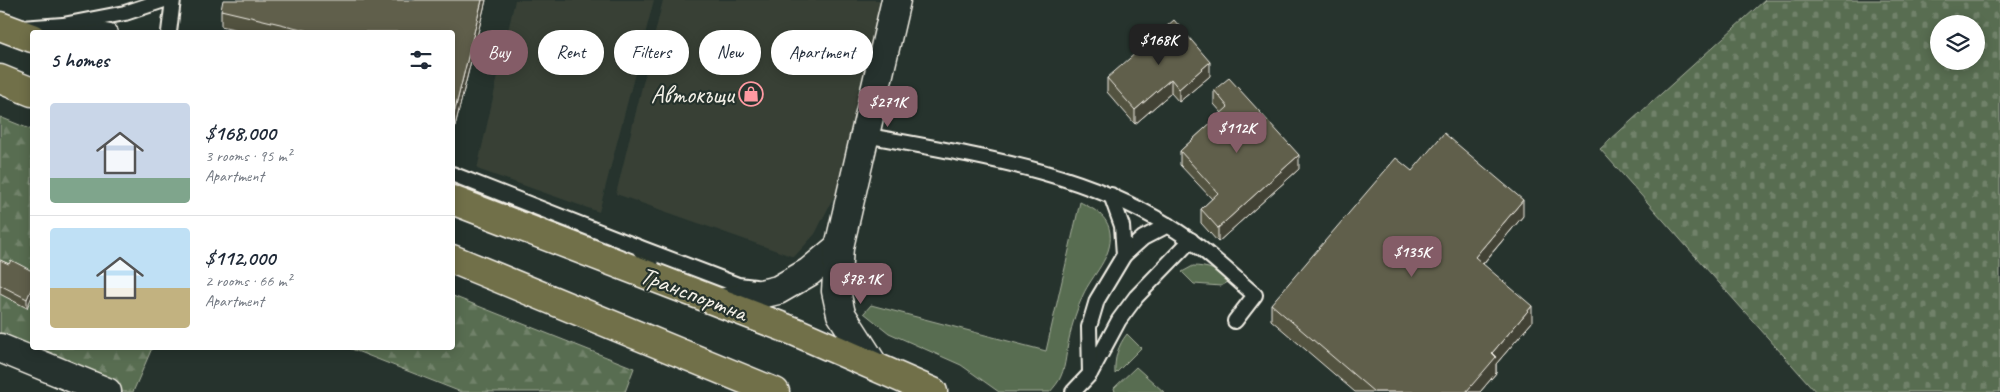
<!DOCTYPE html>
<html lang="en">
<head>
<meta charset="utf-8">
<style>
	:root { --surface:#fff; --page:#f6f6f7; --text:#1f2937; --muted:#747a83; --line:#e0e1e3; --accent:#845c67 }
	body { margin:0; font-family:Caveat,sans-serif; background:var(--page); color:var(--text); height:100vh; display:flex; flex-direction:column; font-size:19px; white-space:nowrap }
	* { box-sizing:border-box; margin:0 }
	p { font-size:16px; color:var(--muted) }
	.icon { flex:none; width:28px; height:28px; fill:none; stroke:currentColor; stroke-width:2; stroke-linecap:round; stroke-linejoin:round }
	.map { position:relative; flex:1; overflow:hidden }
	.sheet { position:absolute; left:30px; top:30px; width:425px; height:320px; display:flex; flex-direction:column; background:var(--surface); border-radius:5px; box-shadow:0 2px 12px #0003 }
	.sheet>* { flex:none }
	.banner { position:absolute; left:470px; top:30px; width:475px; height:45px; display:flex; gap:10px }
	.fabs { position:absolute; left:1930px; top:15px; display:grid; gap:10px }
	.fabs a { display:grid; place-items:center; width:55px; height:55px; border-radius:50%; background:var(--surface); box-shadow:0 2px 12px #0003; font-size:25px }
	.price { position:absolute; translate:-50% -42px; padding:0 11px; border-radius:10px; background:var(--accent); color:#fff; font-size:16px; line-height:32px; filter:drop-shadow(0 1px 2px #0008) }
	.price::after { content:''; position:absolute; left:50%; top:30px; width:15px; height:11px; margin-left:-8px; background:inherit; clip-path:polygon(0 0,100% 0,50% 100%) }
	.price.on { background:#222; color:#fff }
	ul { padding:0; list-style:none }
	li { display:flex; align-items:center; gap:15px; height:125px; padding:0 20px }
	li+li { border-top:1px solid var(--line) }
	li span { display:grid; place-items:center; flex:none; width:140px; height:100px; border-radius:5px; color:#555 }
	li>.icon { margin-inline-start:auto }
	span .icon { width:60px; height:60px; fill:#fffc; stroke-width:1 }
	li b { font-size:21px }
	h2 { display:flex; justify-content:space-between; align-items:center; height:60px; padding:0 20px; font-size:21px }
	.pill { padding:0 18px; border-radius:22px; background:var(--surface); box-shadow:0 2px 12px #0003; font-size:18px; line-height:45px }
	.pill.on { background:var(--accent); color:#fff }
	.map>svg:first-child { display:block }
</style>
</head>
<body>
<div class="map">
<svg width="2000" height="392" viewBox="0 0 2000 392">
	<defs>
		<pattern id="forest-firs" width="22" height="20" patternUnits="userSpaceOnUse" patternTransform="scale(1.25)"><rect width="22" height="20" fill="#586d51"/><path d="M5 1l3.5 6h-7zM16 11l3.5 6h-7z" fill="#71826a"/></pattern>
		<pattern id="cemetery-stones" width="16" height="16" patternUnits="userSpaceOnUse" patternTransform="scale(1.25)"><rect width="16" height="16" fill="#586d51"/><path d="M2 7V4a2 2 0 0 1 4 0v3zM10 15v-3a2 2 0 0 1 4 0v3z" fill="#71826a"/></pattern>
	</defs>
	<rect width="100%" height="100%" fill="#26332d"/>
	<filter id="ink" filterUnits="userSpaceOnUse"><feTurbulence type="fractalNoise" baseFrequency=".02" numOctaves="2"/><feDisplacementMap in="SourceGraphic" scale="10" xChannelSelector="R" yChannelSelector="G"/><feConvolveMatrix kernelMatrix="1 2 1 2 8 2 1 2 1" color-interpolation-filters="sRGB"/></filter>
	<g filter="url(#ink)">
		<!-- built -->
		<g fill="#374036">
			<path d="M 515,0 L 654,0 L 599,212 L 477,169 Z"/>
			<path d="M 663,0 L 885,0 L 839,187 L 815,234 L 794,257 L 616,194 Z"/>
		</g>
		<!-- green -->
		<g fill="#586d51" stroke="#a6af9c">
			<path d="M 1080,202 C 1094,209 1108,216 1110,233 C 1113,257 1092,275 1083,295 C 1077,309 1072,324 1069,339 C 1066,351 1066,365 1061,376 C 1059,382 1054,387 1050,392 L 999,392 L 961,365 L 889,333 L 864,313 L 871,305 L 1046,351 Z"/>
			<path d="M 1193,266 C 1205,266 1223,270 1228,282 L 1221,286 L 1194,284 L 1182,272 Z"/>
			<path d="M 1127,334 L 1141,348 L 1115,374 C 1114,359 1118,345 1127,334 Z"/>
			<path d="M 1136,367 L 1164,392 L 1115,392 L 1114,388 Z"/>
		</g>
		<!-- forest -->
		<g fill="url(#forest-firs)" stroke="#a6af9c">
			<path d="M 0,117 L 32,130 L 32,348 L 152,348 L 133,392 L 101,392 L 0,352 Z"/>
			<path d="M 453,296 L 634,368 L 625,392 L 461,392 L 349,348 L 452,348 Z"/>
		</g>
		<!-- cemetery -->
		<path fill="url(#cemetery-stones)" stroke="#a6af9c" fill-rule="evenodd" d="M 1765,0 L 2000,0 L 2000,392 L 1816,392 L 1600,149 ZM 1939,24 L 1976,24 L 1976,61 L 1939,61 Z"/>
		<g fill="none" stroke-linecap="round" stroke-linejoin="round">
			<!-- lane casing -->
			<g stroke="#f4f1e8" stroke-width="18">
				<g id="lane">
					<path d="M 74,26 L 110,32"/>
					<path d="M 21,28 L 63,25 L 125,13 L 164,0"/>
					<path d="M 169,32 L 173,0"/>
					<path d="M 865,135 C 969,155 1078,169 1169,226 C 1201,245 1227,271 1255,295 L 1235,321"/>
					<path d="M 452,174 L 638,247 L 658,275"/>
					<path d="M 638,247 L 738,285 L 755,287"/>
					<path d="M 1124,255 L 1143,238 L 1168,225"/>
					<path d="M 1091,372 L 1119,320 L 1136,297 L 1191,240"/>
					<path d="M 1073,392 L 1090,374 L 1089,327 L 1097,300 L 1124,255 L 1122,226 L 1111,195"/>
				</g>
			</g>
			<!-- street casing -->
			<g stroke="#f4f1e8" stroke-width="31">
				<g id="street">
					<path d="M 721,303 L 778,290 L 809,272 L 839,247"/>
					<path d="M 0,348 L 107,392"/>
					<path d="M 873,364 L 841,314 L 836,291 L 839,247 L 896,0"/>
				</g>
			</g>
			<!-- primary casing -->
			<g stroke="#f4f1e8" stroke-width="31">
				<g id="primary">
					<path d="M 0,26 L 32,38"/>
					<path d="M 0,79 L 32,92"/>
					<path d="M 452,200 L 796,332 L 933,392"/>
					<path d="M 452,259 L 775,392"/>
				</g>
			</g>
			<!-- lane -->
			<use href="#lane" stroke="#26332d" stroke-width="14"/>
			<!-- street -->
			<use href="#street" stroke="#26332d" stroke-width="28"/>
			<!-- primary -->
			<use href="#primary" stroke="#71704a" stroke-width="28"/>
		</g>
		<!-- wall -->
		<g fill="#535240" stroke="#f4f1e8">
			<path d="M 486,0 L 454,130 L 452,130 L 452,32 L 247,32 L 221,26 L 221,10 Z"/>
			<path d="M 1210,76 L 1179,102 L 1171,93 L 1135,124 L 1107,92 L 1107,78 Z"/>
			<path d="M 1214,90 L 1299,169 L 1218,242 L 1201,223 L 1201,209 L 1212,199 L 1180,165 L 1180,151 L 1222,113 L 1214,104 Z"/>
			<path d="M 1523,216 L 1483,264 L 1532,322 L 1496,364 L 1496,373 L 1480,392 L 1355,392 L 1271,320 L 1271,304 Z"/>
			<path d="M 0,260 L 9,264 L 32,271 L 27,308 L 0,294 Z"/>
		</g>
		<!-- shaded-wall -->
		<g fill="#434234" stroke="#f4f1e8">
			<path d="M 482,0 L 486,0 L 454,130 L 454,114 Z"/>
			<path d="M 1210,62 L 1210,76 L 1179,102 L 1179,89 Z"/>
			<path d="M 1171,79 L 1171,93 L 1135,124 L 1135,110 Z"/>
			<path d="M 1299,155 L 1299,169 L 1218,242 L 1218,228 Z"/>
			<path d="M 1523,200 L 1523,216 L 1475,273 L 1475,257 Z"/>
			<path d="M 32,287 L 32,296 L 27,308 L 27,299 Z"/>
			<path d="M 1532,306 L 1532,322 L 1496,364 L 1496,373 L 1480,392 L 1466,392 L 1492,353 Z"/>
		</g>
		<!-- building -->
		<g fill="#605f4b" stroke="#f4f1e8">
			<path d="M 223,0 L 482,0 L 454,114 L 452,114 L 452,32 L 314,32 L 221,10 Z"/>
			<path d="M 1174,20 L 1210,62 L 1179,89 L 1171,79 L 1135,110 L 1107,78 Z"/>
			<path d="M 1229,78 L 1299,155 L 1218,228 L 1201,209 L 1218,193 L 1180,151 L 1228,107 L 1214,90 Z"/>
			<path d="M 1444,133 L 1523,200 L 1475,257 L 1532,306 L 1492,353 L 1496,357 L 1466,392 L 1374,392 L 1271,304 L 1396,158 L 1412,171 Z"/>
			<path d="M 0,260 L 9,264 L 11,260 L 32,271 L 32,287 L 27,299 L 0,285 Z"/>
		</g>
	</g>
	<!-- icons -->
	<defs>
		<g id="shop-ring" transform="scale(1.25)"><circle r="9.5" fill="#26332d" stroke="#ff9aa2" stroke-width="1.5"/><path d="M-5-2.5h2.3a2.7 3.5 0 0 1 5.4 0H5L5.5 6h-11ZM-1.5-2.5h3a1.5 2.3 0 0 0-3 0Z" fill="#ff9aa2"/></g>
	</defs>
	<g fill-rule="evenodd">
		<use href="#shop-ring" x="751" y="94"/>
	</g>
	<g text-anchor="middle" stroke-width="4.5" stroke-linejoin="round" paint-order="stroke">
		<!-- poi labels -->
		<g font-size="25" fill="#f4f1e8" stroke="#26332d" text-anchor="end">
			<text x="734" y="103">Автокъщи</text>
		</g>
		<!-- street labels -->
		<g font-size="25" fill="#f4f1e8" stroke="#26332d">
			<text transform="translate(694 293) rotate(21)" y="9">Транспортна</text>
		</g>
	</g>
</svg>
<div class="fabs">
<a><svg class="icon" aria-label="layers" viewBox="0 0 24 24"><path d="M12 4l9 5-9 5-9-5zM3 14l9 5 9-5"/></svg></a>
</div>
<b class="price on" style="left:1159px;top:66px">$168K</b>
<b class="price" style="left:888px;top:128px">$271K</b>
<b class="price" style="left:1237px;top:154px">$112K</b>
<b class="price" style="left:1412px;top:278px">$135K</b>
<b class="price" style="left:861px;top:305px">$78.1K</b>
<div class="banner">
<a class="pill on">Buy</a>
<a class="pill">Rent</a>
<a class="pill">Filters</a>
<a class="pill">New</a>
<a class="pill">Apartment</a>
</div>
<section class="sheet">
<h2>5 homes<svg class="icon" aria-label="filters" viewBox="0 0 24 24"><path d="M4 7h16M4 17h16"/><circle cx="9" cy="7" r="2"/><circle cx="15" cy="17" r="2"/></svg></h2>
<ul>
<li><span style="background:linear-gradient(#c9d6e8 75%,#7fa58c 0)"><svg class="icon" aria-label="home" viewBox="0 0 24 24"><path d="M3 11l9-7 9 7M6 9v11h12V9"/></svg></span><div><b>$168,000</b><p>3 rooms · 95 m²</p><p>Apartment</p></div></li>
<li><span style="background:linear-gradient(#bfe0f5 60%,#c2b280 0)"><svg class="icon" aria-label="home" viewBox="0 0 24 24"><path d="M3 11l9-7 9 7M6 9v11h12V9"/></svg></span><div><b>$112,000</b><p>2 rooms · 66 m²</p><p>Apartment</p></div></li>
</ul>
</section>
</div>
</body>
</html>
